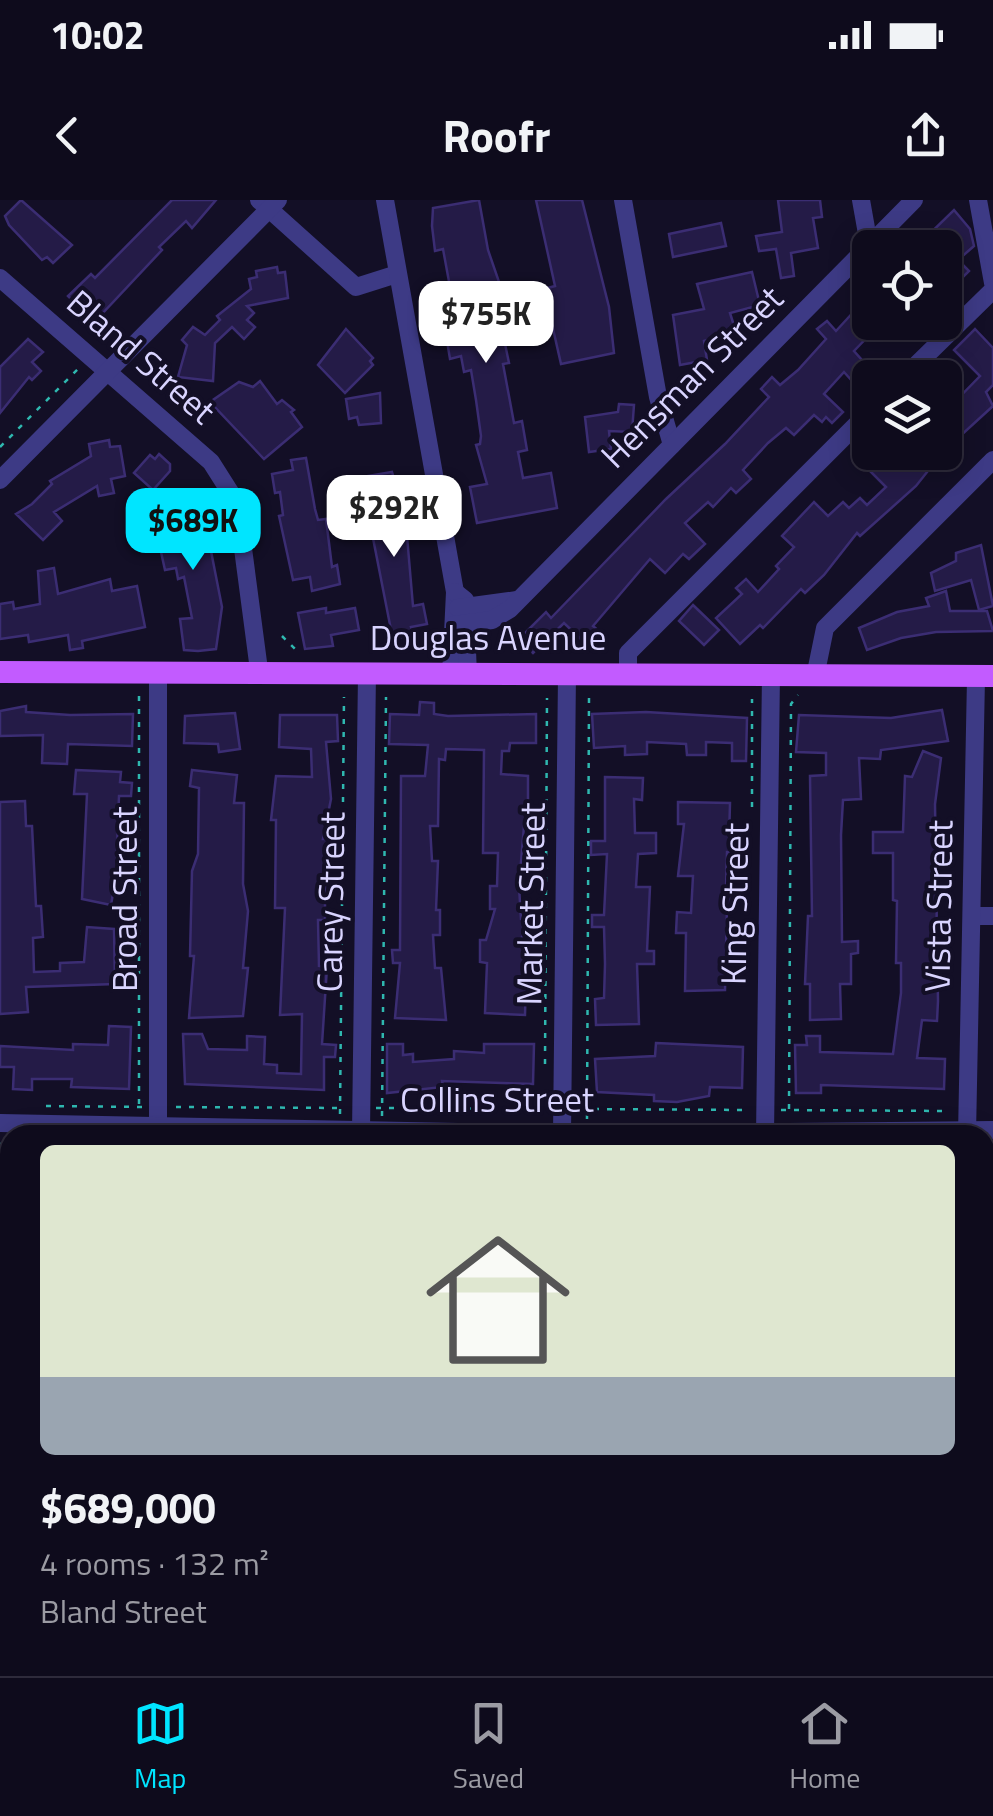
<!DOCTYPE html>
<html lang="en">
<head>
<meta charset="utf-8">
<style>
	:root { --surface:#0e0b1c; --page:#171425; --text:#f1f3f6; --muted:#9b9ba3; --line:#2e2b3b; --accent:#00e5ff }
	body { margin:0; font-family:"Titillium Web",sans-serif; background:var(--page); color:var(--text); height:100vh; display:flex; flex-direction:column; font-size:38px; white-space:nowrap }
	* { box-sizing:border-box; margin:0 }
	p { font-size:32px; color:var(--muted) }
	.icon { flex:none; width:55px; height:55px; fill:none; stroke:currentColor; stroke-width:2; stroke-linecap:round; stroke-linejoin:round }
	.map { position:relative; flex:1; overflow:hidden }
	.panel { position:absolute; left:0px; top:925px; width:995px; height:552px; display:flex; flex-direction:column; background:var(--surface); border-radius:30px 30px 0 0; box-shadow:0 5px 25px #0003,0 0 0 2px var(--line) }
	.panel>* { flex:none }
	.buttons { position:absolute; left:852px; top:30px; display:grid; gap:20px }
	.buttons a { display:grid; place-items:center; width:110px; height:110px; border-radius:15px; background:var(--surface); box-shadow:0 5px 25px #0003,0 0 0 2px var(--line); font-size:50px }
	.price { position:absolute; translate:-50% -85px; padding:0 22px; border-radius:20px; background:#fff; color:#222; font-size:32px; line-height:65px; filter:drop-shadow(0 2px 5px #0008) }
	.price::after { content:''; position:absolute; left:50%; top:60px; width:30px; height:22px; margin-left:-15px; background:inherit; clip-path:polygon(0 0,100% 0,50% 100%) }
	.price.on { background:var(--accent); color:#111 }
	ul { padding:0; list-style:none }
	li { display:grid; align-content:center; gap:20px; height:530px; padding:0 40px }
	li span { display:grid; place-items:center; height:310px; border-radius:15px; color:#555 }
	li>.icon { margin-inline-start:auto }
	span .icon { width:180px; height:180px; fill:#fffc; stroke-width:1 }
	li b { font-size:42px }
	.status { display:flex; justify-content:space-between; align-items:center; height:70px; padding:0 50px; background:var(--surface); direction:ltr }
	.status svg { height:28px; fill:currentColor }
	header { display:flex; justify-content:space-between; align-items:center; height:130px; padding:0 40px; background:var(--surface); font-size:45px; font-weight:700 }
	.tabs { display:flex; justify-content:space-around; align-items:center; height:140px; border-top:2px solid var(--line); background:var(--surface); font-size:28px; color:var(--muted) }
	.tabs a { display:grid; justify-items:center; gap:5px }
	.tabs .on { color:var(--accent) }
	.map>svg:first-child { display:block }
</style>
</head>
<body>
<div class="status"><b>10:02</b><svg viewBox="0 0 49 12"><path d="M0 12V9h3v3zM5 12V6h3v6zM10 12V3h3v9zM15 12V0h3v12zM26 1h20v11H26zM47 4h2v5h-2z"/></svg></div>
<header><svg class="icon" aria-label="back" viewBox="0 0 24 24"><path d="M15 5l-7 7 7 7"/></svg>Roofr<svg class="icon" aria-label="share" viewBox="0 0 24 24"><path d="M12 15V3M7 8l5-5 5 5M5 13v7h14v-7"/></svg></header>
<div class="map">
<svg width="993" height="1476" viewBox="0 0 993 1476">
	<rect width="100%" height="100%" fill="#130f26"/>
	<!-- green -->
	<rect fill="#12302f" x="0" y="1030" width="10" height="334"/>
	<!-- building -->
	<g fill="#241b47" stroke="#3b2d73" stroke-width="2.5">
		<path d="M 21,0 L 72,45 L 53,63 L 47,57 L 42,60 L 9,25 L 5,16 Z"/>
		<path d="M 172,0 L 216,0 L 192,28 L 186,21 L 159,47 L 162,50 L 100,116 L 86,103 L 80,108 L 68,96 L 91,74 L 95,78 Z"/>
		<path d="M 479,0 L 488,50 L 508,108 L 498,110 L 509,163 L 503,164 L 514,223 L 522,221 L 527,250 L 518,252 L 523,278 L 551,273 L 557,308 L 477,323 L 470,287 L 487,284 L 476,245 L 480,244 L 481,236 L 476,200 L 471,170 L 464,172 L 461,156 L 450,159 L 447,141 L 451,141 L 448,122 L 454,121 L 452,98 L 443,49 L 435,51 L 432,26 L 433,8 Z"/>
		<path d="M 536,0 L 582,0 L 609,107 L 614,153 L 561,164 L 544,89 L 555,86 Z"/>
		<path d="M 778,0 L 820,0 L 822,17 L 813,18 L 818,48 L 791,53 L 794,76 L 781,78 L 776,49 L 759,51 L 756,36 L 782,32 Z"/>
		<path d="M 954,10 L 970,29 L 974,46 L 958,60 L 969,71 L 955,85 L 945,74 L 945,48 L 915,48 Z"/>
		<path d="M 721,23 L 726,46 L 673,57 L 669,34 Z"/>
		<path d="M 277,67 L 278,73 L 285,72 L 288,98 L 247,106 L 254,113 L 247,120 L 255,127 L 244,139 L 232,127 L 215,143 L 213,181 L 178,177 L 187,145 L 182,140 L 193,127 L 205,135 L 220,120 L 217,116 L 251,89 L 249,79 L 257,77 L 256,71 Z"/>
		<path d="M 752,72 L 760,105 L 730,113 L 736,132 L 704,141 L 707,160 L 680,165 L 673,115 L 704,109 L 697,84 Z"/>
		<path d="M 870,94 L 870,122 L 882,122 L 854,151 L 869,168 L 853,182 L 844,172 L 824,194 L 843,212 L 832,223 L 826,217 L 822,222 L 814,215 L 794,235 L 786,228 L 768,243 L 743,270 L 751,279 L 736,293 L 731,288 L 713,307 L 708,302 L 685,323 L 705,344 L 689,359 L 683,354 L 665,373 L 650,359 L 593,426 L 599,431 L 586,444 L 564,423 L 533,453 L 519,439 L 546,412 L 551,418 L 666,299 L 725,244 L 769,197 L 761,189 L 772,177 L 780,185 L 798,170 L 826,139 L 817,129 L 827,121 L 836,131 Z"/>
		<path d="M 346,129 L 373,158 L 370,161 L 373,165 L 345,193 L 318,165 Z"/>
		<path d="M 975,129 L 993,148 L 993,185 L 986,192 L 993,206 L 945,250 L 945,212 L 980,176 L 954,150 Z"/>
		<path d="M 28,139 L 43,152 L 32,162 L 41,171 L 32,180 L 29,177 L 0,213 L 0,167 Z"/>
		<path d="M 260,181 L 277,204 L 282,200 L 294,210 L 291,212 L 302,227 L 264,259 L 210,202 L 239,182 L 253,187 Z"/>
		<path d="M 380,193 L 381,223 L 359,225 L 357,217 L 349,219 L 346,199 Z"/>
		<path d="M 619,204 L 634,205 L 632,232 L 609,231 L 611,249 L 589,252 L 585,217 L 618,212 Z"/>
		<path d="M 109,240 L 110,247 L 120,246 L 125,276 L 111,279 L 114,293 L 99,296 L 97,286 L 54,312 L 62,321 L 43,340 L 16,314 L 32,304 L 52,284 L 50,281 L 91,256 L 89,244 Z"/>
		<path d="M 888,252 L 943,252 L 916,286 L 860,336 L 857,333 L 824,375 L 805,393 L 801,389 L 763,428 L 760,425 L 740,444 L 716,418 L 742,394 L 736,388 L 746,379 L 758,392 L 779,369 L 776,366 L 794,347 L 782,336 L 814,302 L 828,316 L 843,302 L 849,308 L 860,298 L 867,305 L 886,287 L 869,270 Z"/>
		<path d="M 159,254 L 170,264 L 170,271 L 153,290 L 134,273 L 150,255 L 155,259 Z"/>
		<path d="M 306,258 L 315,309 L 318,320 L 326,319 L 332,367 L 337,365 L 340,384 L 312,391 L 310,377 L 293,380 L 279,316 L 283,315 L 280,292 L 275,293 L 272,274 L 293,270 L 291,260 Z"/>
		<path d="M 392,272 L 402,304 L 388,306 L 392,333 L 397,332 L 398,338 L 407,336 L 413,406 L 423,404 L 427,424 L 411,427 L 413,435 L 397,438 L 392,435 L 371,328 L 377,327 L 368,276 Z"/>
		<path d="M 192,297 L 193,306 L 199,305 L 206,342 L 209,341 L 222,407 L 216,449 L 198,451 L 184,450 L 180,419 L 192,418 L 184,377 L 178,379 L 176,368 L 165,370 L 161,352 L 170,350 L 161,302 Z"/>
		<path d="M 981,345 L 993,406 L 979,410 L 971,380 L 935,391 L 931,373 L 956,361 L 956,353 Z"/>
		<path d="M 54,368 L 58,394 L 110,379 L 112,391 L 137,386 L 145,427 L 82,441 L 83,448 L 70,450 L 68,435 L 29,442 L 28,435 L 0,439 L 0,404 L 13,402 L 14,409 L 40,404 L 38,371 Z"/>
		<path d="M 946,391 L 950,411 L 987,411 L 993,431 L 936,432 L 901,438 L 867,450 L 859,428 L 897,412 L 929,406 L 926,398 Z"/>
		<path d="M 693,405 L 719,430 L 704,445 L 679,421 Z"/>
		<path d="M 326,408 L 326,413 L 355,408 L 359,430 L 331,435 L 333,446 L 305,449 L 298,413 Z"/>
		<path d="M 420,502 L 434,503 L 434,514 L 448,516 L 536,514 L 536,543 L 510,543 L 509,551 L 502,551 L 501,574 L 528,576 L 528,626 L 524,626 L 519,686 L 521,719 L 526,720 L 521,741 L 527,741 L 525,815 L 485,813 L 487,763 L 480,762 L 480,740 L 486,740 L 495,709 L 490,709 L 490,686 L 497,686 L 498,653 L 483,653 L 484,550 L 446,549 L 445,560 L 439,559 L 438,626 L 430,626 L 432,661 L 438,661 L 436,710 L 440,710 L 440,735 L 433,735 L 435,768 L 441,768 L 446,820 L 395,818 L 400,763 L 393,763 L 392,750 L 400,750 L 401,576 L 425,576 L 428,545 L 389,544 L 390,514 L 419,515 Z"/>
		<path d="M 26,506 L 26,512 L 70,515 L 133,514 L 132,546 L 68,544 L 67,564 L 42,563 L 43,535 L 0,536 L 0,511 Z"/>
		<path d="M 942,510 L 948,541 L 881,550 L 880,559 L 859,558 L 861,599 L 843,600 L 841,635 L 842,742 L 858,741 L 858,753 L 851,754 L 851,784 L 840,784 L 841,819 L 810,820 L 810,784 L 805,784 L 808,716 L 812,716 L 810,576 L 826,575 L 826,553 L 796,552 L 799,515 L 891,518 Z"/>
		<path d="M 646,512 L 747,518 L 746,561 L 732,561 L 732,543 L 706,542 L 706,555 L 687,555 L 686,544 L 647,542 L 647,554 L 625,555 L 625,546 L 594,548 L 592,514 Z"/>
		<path d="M 235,513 L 240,549 L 219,552 L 218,544 L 184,543 L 185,516 Z"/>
		<path d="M 280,515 L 337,515 L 338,541 L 326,542 L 331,599 L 323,639 L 329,639 L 329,654 L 325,654 L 325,720 L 318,720 L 319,766 L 327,767 L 322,844 L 336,845 L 335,857 L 324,857 L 324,890 L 185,884 L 183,834 L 202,834 L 208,849 L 247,850 L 247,836 L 265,837 L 264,864 L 277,865 L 277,873 L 301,874 L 302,814 L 280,815 L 285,708 L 275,708 L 276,620 L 271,620 L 276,576 L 312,577 L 311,549 L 279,547 Z"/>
		<path d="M 923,551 L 941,558 L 935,604 L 938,801 L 937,821 L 922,820 L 917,858 L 945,859 L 944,889 L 821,885 L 821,893 L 796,893 L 795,845 L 807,845 L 806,836 L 820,836 L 820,852 L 893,854 L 901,793 L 901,763 L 896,763 L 897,701 L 893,700 L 893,653 L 873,653 L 873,632 L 903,632 L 905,576 L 912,577 Z"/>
		<path d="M 76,570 L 121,572 L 120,582 L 132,583 L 131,596 L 119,596 L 116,676 L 111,705 L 82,699 L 87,594 L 74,594 Z"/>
		<path d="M 192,570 L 237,575 L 234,603 L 244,603 L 243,684 L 248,711 L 243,768 L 248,768 L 243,816 L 189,818 L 194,756 L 190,756 L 192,671 L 198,654 L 199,588 L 190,586 Z"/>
		<path d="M 605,577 L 643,578 L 642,600 L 634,599 L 635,633 L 656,633 L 656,653 L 638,654 L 636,687 L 650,687 L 647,751 L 654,751 L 654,764 L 637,764 L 639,824 L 596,825 L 595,799 L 604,798 L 605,764 L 604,727 L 592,727 L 592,715 L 604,715 L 607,654 L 591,655 L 591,641 L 605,641 Z"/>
		<path d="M 25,601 L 26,626 L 32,626 L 36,706 L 41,706 L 43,737 L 33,738 L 34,772 L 60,771 L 60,763 L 84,762 L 87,727 L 114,729 L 115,784 L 26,787 L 28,812 L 0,814 L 0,602 Z"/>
		<path d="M 678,602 L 730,603 L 729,641 L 745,641 L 745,653 L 727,652 L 726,688 L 734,688 L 734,708 L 727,707 L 725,790 L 685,791 L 686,733 L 676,733 L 677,712 L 691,713 L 693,676 L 678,676 L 684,624 L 678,624 Z"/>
		<path d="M 109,826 L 131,827 L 129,889 L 71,887 L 72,879 L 32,879 L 32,890 L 13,889 L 14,867 L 0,867 L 0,846 L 73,850 L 73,844 L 108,845 Z"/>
		<path d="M 656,843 L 743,847 L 742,888 L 710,887 L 709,896 L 677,902 L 654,901 L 654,895 L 597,892 L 595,859 L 655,856 Z"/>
		<path d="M 387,844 L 403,844 L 403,855 L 413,854 L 413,862 L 454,859 L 454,851 L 484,853 L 484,844 L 534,844 L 533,884 L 442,881 L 443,887 L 387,893 Z"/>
	</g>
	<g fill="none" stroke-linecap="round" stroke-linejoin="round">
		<!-- path -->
		<g stroke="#2fb8b0" stroke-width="2.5" stroke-dasharray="5 8" stroke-linecap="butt">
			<path d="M 0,247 L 80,167"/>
			<path d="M 282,436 L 299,453"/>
			<path d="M 752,607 L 752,499"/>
			<path d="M 545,864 L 547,498"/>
			<path d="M 139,904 L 139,496"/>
			<path d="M 46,906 L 143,907"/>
			<path d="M 176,907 L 343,908"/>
			<path d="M 376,908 L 543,909"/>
			<path d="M 581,909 L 748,910"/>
			<path d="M 789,909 L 791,504 L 798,495"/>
			<path d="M 781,910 L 948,911"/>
			<path d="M 340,914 L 344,497"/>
			<path d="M 382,916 L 386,497"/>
			<path d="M 587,919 L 589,498"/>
			<path d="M 0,944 L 10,944"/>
			<path d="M 985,952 L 993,952"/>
			<path d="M 932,1476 L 932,1468"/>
		</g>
		<!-- minor -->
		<g stroke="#3d3a85" stroke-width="18">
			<path d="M 259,0 L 356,87 L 397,74"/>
			<path d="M 385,0 L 455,392 L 451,475"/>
			<path d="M 623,0 L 658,197 L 672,245"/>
			<path d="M 861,0 L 869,45"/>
			<path d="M 978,0 L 993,83"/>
			<path d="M 0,78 L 211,262 L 237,303 L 259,470"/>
			<path d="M 903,178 L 993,90"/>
			<path d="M 0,280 L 278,0"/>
			<path d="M 455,392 L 465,400 L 468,475"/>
			<path d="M 458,408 L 517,400"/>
			<path d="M 454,425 L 492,420 L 510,409 L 914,0"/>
			<path d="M 158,472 L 158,927"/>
			<path d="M 816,472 L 825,428 L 993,260"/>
			<path d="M 628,474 L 628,453 L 870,211"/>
			<path d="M 972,716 L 993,716"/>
			<path d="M 0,923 L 562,934 L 993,930"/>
			<path d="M 361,932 L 367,473"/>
			<path d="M 562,935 L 567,474"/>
			<path d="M 765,935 L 771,474"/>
			<path d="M 967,935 L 976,478"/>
			<path d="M 549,1471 L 851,1476"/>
			<path d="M 0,1474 L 75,1475 L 94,1468 L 130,1468 L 159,1475 L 513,1470"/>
			<path d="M 952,1476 L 953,1468"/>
		</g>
		<!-- major -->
		<path stroke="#c25bff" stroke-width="22" d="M 0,472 L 993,476"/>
	</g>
	<g text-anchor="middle" stroke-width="8" stroke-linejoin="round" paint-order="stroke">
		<!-- street labels -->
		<g font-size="35" fill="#d9d4ff" stroke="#130f26">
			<text transform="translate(141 157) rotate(41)" y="12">Bland Street</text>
			<text transform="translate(692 177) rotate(-45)" y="12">Hensman Street</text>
			<text x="488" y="450">Douglas Avenue</text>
			<text transform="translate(125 699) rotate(-90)" y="12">Broad Street</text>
			<text transform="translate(331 702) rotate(-89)" y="12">Carey Street</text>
			<text transform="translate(531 704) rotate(-89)" y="12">Market Street</text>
			<text transform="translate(735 704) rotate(-89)" y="12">King Street</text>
			<text transform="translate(939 706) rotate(-89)" y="12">Vista Street</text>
			<text x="497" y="912">Collins Street</text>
		</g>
	</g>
</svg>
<div class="buttons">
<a><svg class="icon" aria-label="locate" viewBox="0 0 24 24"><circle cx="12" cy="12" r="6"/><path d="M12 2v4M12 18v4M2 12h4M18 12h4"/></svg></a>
<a><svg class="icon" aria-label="layers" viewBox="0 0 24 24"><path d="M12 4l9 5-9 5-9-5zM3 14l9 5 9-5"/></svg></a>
</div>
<b class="price" style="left:486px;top:166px">$755K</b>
<b class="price" style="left:394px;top:360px">$292K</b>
<b class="price on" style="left:193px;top:373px">$689K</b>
<section class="panel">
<ul>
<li><span style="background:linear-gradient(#dfe7d0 75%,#9aa5b1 0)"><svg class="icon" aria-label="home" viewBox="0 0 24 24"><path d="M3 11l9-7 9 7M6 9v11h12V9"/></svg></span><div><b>$689,000</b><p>4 rooms · 132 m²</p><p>Bland Street</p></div></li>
</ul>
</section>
</div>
<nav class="tabs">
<a class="on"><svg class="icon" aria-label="map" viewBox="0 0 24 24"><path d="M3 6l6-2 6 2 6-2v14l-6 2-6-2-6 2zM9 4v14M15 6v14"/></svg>Map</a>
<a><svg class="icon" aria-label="saved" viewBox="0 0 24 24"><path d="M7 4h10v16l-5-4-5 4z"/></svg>Saved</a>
<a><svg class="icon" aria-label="home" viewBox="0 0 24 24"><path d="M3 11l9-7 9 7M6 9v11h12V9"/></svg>Home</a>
</nav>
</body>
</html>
